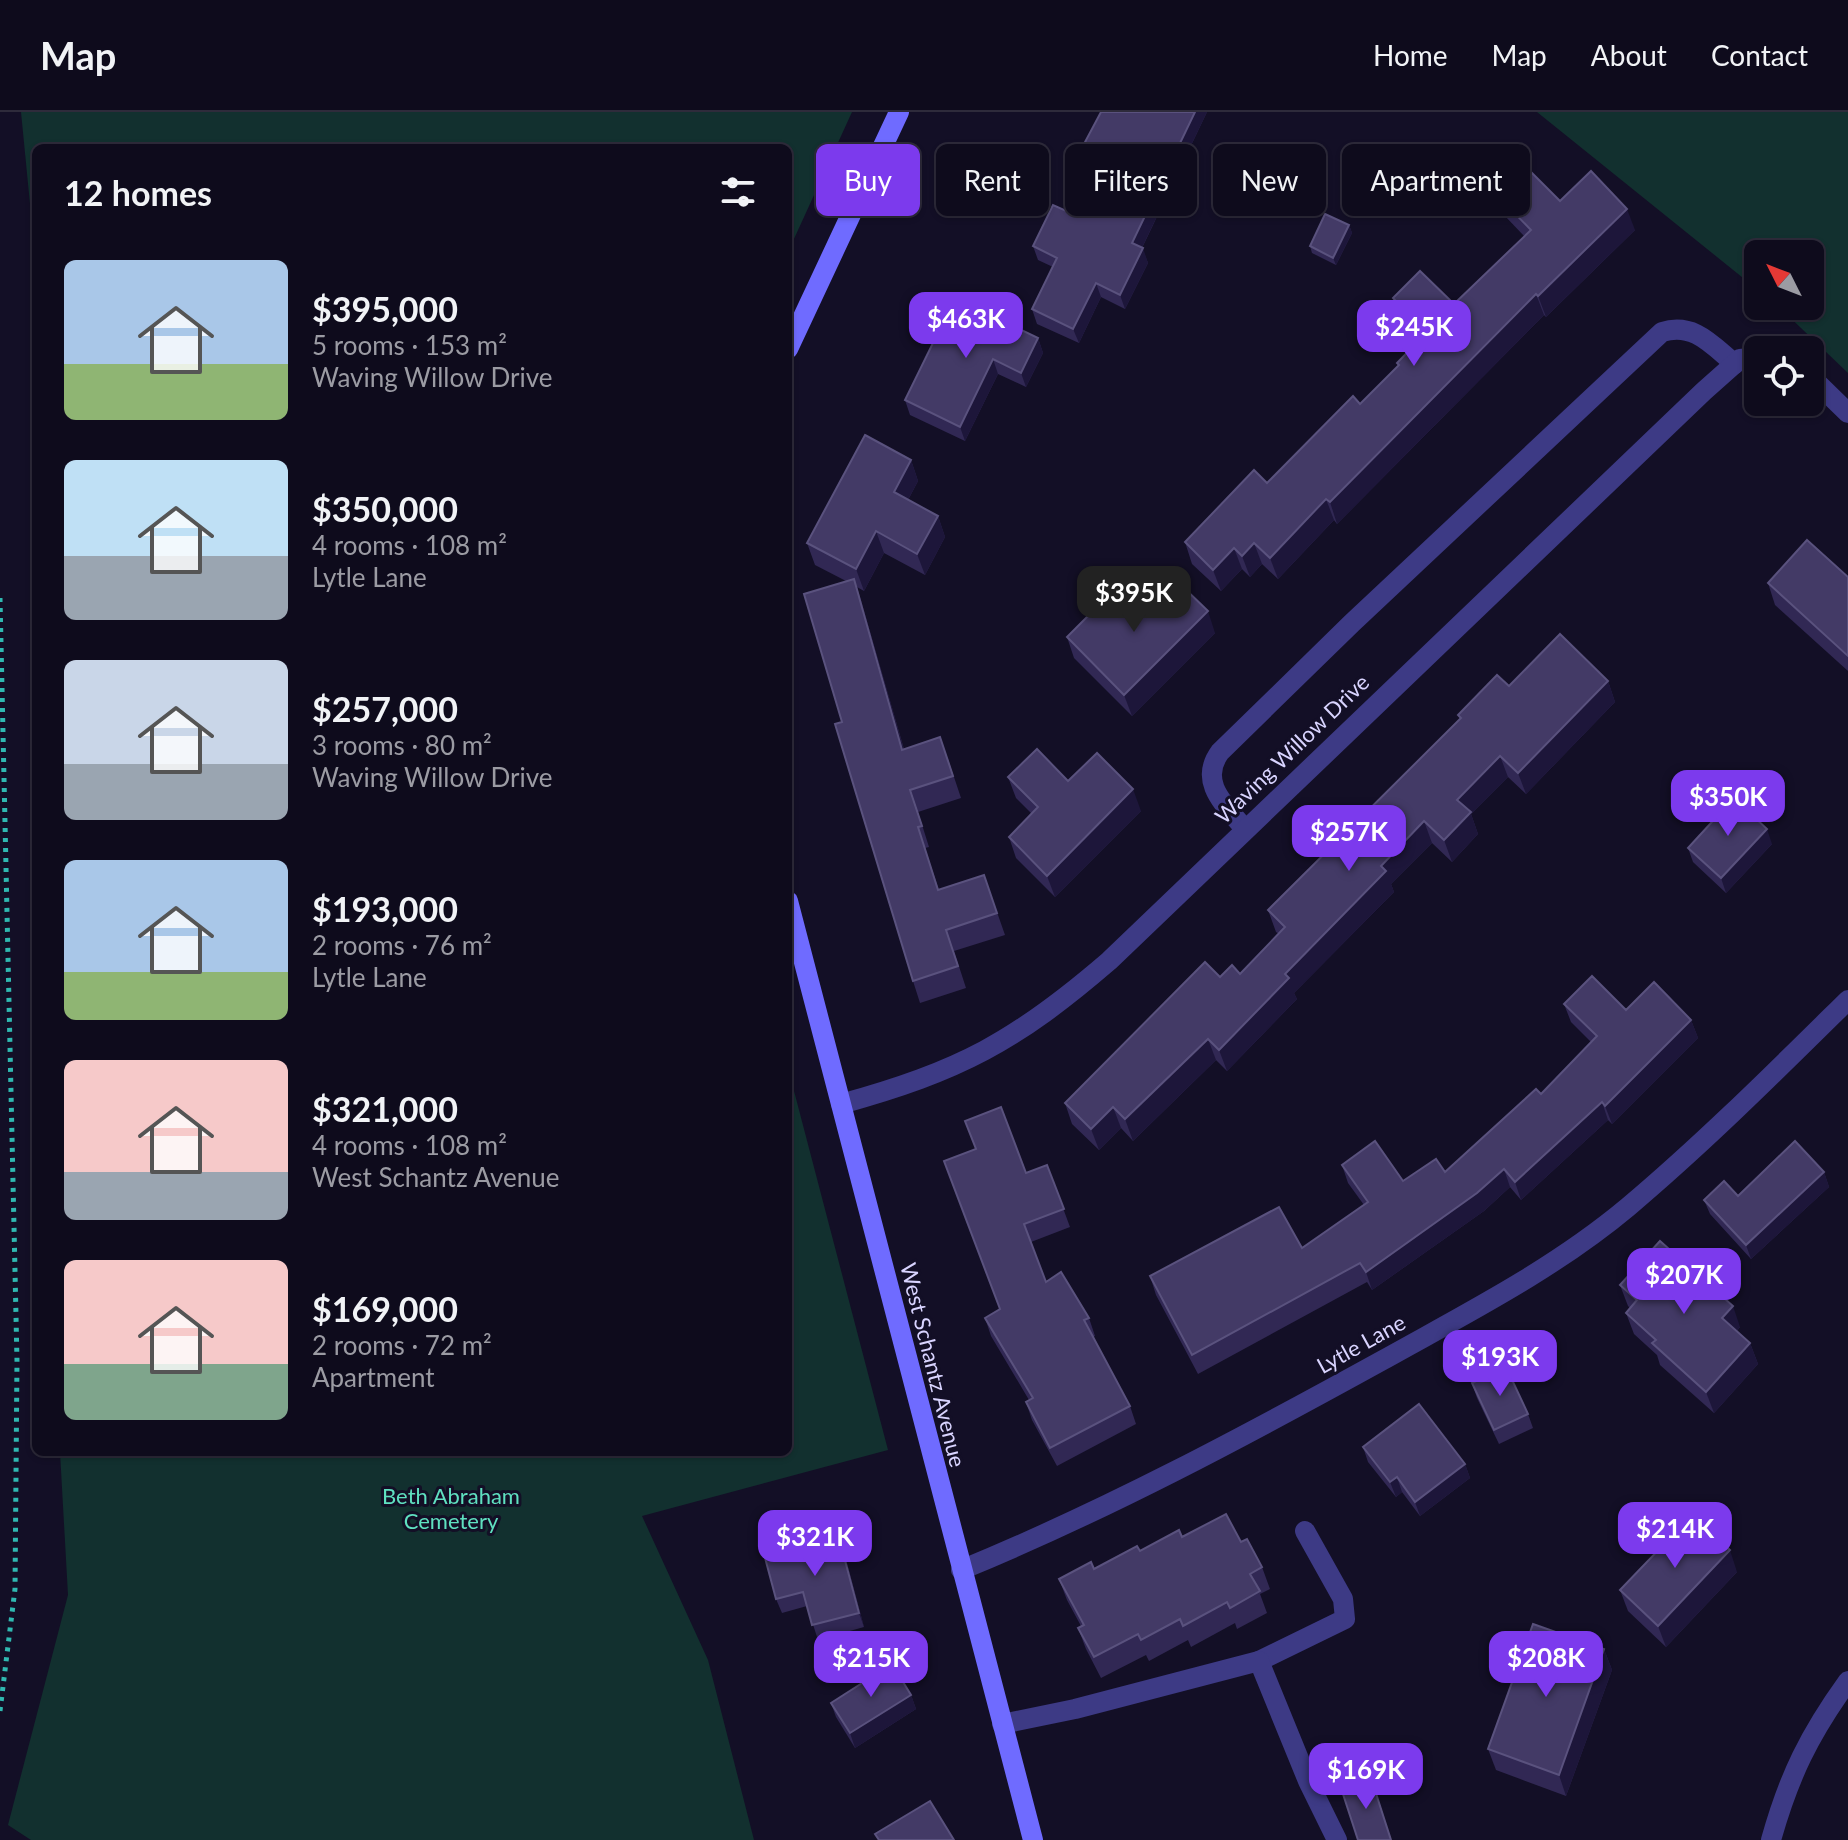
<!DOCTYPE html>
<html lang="en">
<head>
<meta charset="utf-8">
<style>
	:root { --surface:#0e0b1c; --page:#1c1929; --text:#f1f3f6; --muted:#9b9ba3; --line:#2e2b3b; --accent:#7c3aed }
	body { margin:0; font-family:Lato,sans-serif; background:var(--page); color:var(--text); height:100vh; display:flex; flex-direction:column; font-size:30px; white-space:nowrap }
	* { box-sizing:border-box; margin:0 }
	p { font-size:26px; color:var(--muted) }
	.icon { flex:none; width:44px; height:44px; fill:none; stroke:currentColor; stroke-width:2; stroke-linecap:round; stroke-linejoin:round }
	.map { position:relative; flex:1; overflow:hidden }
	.sheet { position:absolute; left:32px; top:32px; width:760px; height:1312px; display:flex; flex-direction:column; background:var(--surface); border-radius:12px; box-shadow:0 2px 6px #0004,0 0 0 2px var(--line) }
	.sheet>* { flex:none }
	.hud { position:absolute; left:816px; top:32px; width:760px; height:72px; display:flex; gap:16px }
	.needle { width:52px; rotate:312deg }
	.buttons { position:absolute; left:1744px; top:128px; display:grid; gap:16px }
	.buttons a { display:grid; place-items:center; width:80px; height:80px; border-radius:12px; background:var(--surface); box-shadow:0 2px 6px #0004,0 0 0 2px var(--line); font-size:40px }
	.price { position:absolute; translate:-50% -68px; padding:0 18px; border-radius:16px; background:var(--accent); color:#fff; font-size:26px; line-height:52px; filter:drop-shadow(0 2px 4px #0008) }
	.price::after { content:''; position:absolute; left:50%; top:48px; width:24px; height:18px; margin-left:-12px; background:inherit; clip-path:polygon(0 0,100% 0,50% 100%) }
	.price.active { background:#222; color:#fff }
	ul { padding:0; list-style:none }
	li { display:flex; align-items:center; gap:24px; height:200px; padding:0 32px }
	li span { display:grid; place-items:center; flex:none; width:224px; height:160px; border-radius:12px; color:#555 }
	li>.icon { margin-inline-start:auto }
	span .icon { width:96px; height:96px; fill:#fffc; stroke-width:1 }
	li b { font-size:34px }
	h2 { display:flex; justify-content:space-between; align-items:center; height:96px; padding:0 32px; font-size:34px }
	.tag { padding:0 28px; border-radius:12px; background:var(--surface); box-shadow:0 2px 6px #0004,0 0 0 2px var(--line); font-size:28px; line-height:72px }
	.tag.active { background:var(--accent); color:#fff }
	header { display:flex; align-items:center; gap:48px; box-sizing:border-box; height:112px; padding:0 40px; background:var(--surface); border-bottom:2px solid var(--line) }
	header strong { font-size:38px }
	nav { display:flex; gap:44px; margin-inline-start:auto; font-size:28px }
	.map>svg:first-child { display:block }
</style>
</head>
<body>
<header>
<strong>Map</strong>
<nav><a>Home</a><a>Map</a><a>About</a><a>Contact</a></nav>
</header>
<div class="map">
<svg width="1848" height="1728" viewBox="0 0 1848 1728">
	<rect width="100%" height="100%" fill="#130f26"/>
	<!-- green -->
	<g fill="#12302f">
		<path d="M 21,0 L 852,0 L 788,140 L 788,36 L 36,36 L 36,153 Z"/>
		<path d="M 1537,0 L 1848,0 L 1848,261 L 1778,194 L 1810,194 L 1810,142 L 1758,142 L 1758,178 Z"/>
		<path d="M 788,956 L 888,1338 L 642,1404 L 708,1548 L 754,1728 L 31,1728 L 8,1713 L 68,1483 L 60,1340 L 788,1340 Z"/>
	</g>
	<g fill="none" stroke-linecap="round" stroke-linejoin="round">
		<!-- path -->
		<path stroke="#2fb8b0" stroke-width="5" stroke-dasharray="4 6" stroke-linecap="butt" d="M 0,486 L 17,1249 L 15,1477 L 0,1599"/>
		<!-- lane -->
		<path stroke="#3d3a85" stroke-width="20" d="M 1244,716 C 1225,693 1198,670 1220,640 L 1352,511 L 1662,220 C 1694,210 1712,233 1735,252"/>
		<!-- street -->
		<g stroke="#3d3a85" stroke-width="20">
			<path d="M 1810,264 L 1848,301"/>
			<path d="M 841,992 C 960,959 1015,930 1109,849 L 1704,279 L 1740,247 L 1758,245"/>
			<path d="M 961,1458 C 1107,1398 1245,1324 1383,1248 C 1467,1201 1554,1157 1628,1095 C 1705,1030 1777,958 1848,888"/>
			<path d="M 1259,1549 L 1345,1507 L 1343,1487 L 1305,1419"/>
			<path d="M 1002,1612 L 1075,1597 L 1259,1549 L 1308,1669 L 1337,1728"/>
			<path d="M 1771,1728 C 1789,1664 1809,1623 1848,1569"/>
		</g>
		<!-- secondary -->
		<g stroke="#6f6bff" stroke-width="20">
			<path d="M 788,237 L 899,0"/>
			<path d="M 788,789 L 1033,1728"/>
		</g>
	</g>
	<!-- wall -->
	<g fill="#312854">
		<path d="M 1207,0 L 1142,136 L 1148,151 L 1125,197 L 1101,185 L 1079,231 L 1037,212 L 1032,197 L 1053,155 L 1038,148 L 1033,134 L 1073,102 L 1099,49 L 1091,45 L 1085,30 Z"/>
		<path d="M 1497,83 L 1560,89 L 1635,118 L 1546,205 L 1544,203 L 1337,412 L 1334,408 L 1278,467 L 1262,452 L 1250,465 L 1242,457 L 1221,479 L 1192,452 L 1185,430 L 1267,371 L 1360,292 L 1398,254 L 1397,251 L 1420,227 L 1400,208 L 1393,186 L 1454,192 L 1524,124 L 1505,104 Z"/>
		<path d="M 1349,113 L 1352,121 L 1336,153 L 1312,141 L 1310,134 Z"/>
		<path d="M 1038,226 L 1043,241 L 1026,275 L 998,262 L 965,329 L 910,303 L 905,288 Z"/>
		<path d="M 911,348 L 918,369 L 908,388 L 938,404 L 945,425 L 925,463 L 884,441 L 864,479 L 857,475 L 904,637 L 948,647 L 961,686 L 918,700 L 929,735 L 925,736 L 939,778 L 984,763 L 1005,823 L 954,839 L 966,876 L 920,891 L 913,869 L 846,469 L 815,453 L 807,431 Z"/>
		<path d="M 1848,465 L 1848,559 L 1775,493 L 1768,471 Z"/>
		<path d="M 1122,488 L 1160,497 L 1215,521 L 1132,604 L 1074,546 L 1067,525 Z"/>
		<path d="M 1608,569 L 1615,590 L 1526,682 L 1508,665 L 1471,702 L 1478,722 L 1452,750 L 1432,731 L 1391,772 L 1394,780 L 1294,881 L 1297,887 L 1227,959 L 1216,948 L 1133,1029 L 1121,1016 L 1099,1038 L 1072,1012 L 1065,991 L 1220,865 L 1240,862 L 1279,822 L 1276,820 L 1268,798 L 1460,607 L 1458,603 L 1509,574 Z"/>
		<path d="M 1008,665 L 1068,669 L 1141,699 L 1055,785 L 1016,746 L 1009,725 L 1032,702 L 1016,686 Z"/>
		<path d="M 1772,732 L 1726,781 L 1693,750 L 1688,736 Z"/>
		<path d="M 1564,892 L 1626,898 L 1691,908 L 1698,926 L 1612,1012 L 1608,1008 L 1521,1088 L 1510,1075 L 1484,1099 L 1372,1178 L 1367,1170 L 1198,1262 L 1156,1183 L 1150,1164 L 1302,1136 L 1364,1093 L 1348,1071 L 1342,1053 L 1403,1069 L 1445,1060 L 1541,982 L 1591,930 L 1571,910 Z"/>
		<path d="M 1047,1053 L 1070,1115 L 1031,1130 L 1046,1170 L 1089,1206 L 1095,1224 L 1093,1225 L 1130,1294 L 1136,1312 L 1057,1354 L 1032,1308 L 1026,1290 L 1029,1288 L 991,1224 L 985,1206 L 1000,1197 L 1026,1061 Z"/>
		<path d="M 1824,1060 L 1829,1075 L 1751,1147 L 1710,1102 L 1704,1088 L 1738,1084 Z"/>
		<path d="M 1620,1173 L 1740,1215 L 1737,1219 L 1750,1231 L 1758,1252 L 1714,1301 L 1660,1253 L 1657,1243 L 1634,1222 L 1626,1201 L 1630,1196 L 1628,1194 Z"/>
		<path d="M 1472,1271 L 1528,1302 L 1533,1316 L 1499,1332 L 1477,1286 Z"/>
		<path d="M 1363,1335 L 1465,1352 L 1470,1366 L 1420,1404 L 1402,1380 L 1396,1385 L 1368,1350 Z"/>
		<path d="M 838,1422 L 843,1436 L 864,1515 L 818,1528 L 807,1494 L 782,1501 L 776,1487 Z"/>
		<path d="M 1182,1425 L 1241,1430 L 1262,1455 L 1270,1477 L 1260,1482 L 1267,1501 L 1237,1517 L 1235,1511 L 1191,1535 L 1188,1528 L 1149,1549 L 1146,1543 L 1101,1566 L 1086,1537 L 1078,1516 L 1081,1514 L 1067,1488 L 1059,1467 L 1094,1457 Z"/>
		<path d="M 1737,1460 L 1666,1535 L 1628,1499 L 1620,1478 Z"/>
		<path d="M 1604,1537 L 1612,1558 L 1566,1684 L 1496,1658 L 1488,1637 Z"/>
		<path d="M 911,1583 L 916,1597 L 855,1636 L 836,1605 L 831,1591 Z"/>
	</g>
	<!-- shaded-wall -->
	<g fill="#1d163a">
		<path d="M 1195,0 L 1207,0 L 1137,146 L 1132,131 Z"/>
		<path d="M 1627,97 L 1635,118 L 1546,205 L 1538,184 Z"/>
		<path d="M 1349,113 L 1352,121 L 1336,153 L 1333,146 Z"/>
		<path d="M 1143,136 L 1148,151 L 1125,197 L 1120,183 Z"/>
		<path d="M 1096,171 L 1101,185 L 1079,231 L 1073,217 Z"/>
		<path d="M 1536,182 L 1544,203 L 1337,412 L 1330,390 Z"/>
		<path d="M 1038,226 L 1043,241 L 1026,275 L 1021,261 Z"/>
		<path d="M 993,247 L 998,262 L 965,329 L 960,315 Z"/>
		<path d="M 911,348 L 918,369 L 901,401 L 894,380 Z"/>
		<path d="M 1326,387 L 1334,408 L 1278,467 L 1270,446 Z"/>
		<path d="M 938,404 L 945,425 L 925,463 L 917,442 Z"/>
		<path d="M 876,419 L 884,441 L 864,479 L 856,457 Z"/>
		<path d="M 1254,431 L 1262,452 L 1250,465 L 1242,444 Z"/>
		<path d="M 1234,436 L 1242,457 L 1221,479 L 1213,458 Z"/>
		<path d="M 854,467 L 861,488 L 910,659 L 902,638 Z"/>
		<path d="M 1208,499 L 1215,521 L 1132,604 L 1124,583 Z"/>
		<path d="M 1608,569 L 1615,590 L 1526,682 L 1518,661 Z"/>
		<path d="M 1500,644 L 1508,665 L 1471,702 L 1478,722 L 1452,750 L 1444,728 L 1457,688 Z"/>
		<path d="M 1133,677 L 1141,699 L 1055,785 L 1047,764 Z"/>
		<path d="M 1424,709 L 1432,731 L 1391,772 L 1394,780 L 1294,881 L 1297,887 L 1227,959 L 1219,938 L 1381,754 Z"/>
		<path d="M 1767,717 L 1772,732 L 1726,781 L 1721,766 Z"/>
		<path d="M 1691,908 L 1698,926 L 1612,1012 L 1605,994 Z"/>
		<path d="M 1208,927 L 1216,948 L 1133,1029 L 1125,1007 Z"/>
		<path d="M 1602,990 L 1608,1008 L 1521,1088 L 1515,1070 Z"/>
		<path d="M 1113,995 L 1121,1016 L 1099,1038 L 1091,1017 Z"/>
		<path d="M 1504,1057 L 1510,1075 L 1484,1099 L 1372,1178 L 1366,1160 Z"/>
		<path d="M 1824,1060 L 1829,1075 L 1751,1147 L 1746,1133 Z"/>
		<path d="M 1733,1194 L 1740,1215 L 1730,1227 L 1722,1206 Z"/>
		<path d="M 1750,1231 L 1758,1252 L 1714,1301 L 1706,1280 Z"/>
		<path d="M 1465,1352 L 1470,1366 L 1420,1404 L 1415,1390 Z"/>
		<path d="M 1397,1365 L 1402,1380 L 1396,1385 L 1390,1370 Z"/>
		<path d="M 838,1422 L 843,1436 L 864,1515 L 859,1501 Z"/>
		<path d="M 1730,1438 L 1737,1460 L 1666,1535 L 1658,1514 Z"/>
		<path d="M 1604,1537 L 1612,1558 L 1566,1684 L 1559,1663 Z"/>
		<path d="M 911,1583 L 916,1597 L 855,1636 L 850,1621 Z"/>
	</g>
	<!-- building -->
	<g fill="#433a66" stroke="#5a527e" stroke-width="2">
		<path d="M 1101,0 L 1195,0 L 1132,131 L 1143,136 L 1120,183 L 1096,171 L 1073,217 L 1032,197 L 1057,146 L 1033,134 L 1053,93 L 1073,102 L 1104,40 L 1085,30 Z"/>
		<path d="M 1526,55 L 1560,89 L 1591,59 L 1627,97 L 1538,184 L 1536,182 L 1330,390 L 1326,387 L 1270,446 L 1254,431 L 1242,444 L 1234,436 L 1213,458 L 1185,430 L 1254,358 L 1267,371 L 1353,284 L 1360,292 L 1399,253 L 1397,251 L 1427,220 L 1393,186 L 1420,159 L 1454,192 L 1531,118 L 1497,83 Z"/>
		<path d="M 1325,102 L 1349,113 L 1333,146 L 1310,134 Z"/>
		<path d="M 955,186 L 1038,226 L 1021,261 L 993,247 L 960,315 L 905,288 Z"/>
		<path d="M 865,323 L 911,348 L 894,380 L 938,404 L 917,442 L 876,419 L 856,457 L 807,431 Z"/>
		<path d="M 1807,428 L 1848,465 L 1848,544 L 1768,471 Z"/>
		<path d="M 854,467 L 902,638 L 940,625 L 953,664 L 910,678 L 922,714 L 918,715 L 938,778 L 984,763 L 997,801 L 946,818 L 958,854 L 913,869 L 835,612 L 842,610 L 804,482 Z"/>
		<path d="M 1136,474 L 1160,497 L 1182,474 L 1208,499 L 1124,583 L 1067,525 L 1113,479 L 1122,488 Z"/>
		<path d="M 1560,522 L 1608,569 L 1518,661 L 1500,644 L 1457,688 L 1471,700 L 1444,728 L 1424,709 L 1381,754 L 1386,759 L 1285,862 L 1289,866 L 1219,938 L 1208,927 L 1125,1007 L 1113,995 L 1091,1017 L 1065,991 L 1205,850 L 1220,865 L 1232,853 L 1240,862 L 1285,815 L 1268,798 L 1461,606 L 1458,603 L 1497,563 L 1509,574 Z"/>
		<path d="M 1037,637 L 1068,669 L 1097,641 L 1133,677 L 1047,764 L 1009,725 L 1038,695 L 1008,665 Z"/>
		<path d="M 1734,686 L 1767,717 L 1721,766 L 1688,736 Z"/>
		<path d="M 1592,864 L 1626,898 L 1654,870 L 1691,908 L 1605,994 L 1602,990 L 1515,1070 L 1504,1057 L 1477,1081 L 1366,1160 L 1360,1151 L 1192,1243 L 1150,1164 L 1279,1095 L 1302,1136 L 1368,1090 L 1342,1053 L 1375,1029 L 1403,1069 L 1436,1047 L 1445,1060 L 1536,977 L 1541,982 L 1597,924 L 1564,892 Z"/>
		<path d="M 1001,995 L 1026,1061 L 1047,1053 L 1064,1097 L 1024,1112 L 1046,1170 L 1061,1160 L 1089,1206 L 1084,1208 L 1130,1294 L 1050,1336 L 1026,1290 L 1033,1286 L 985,1206 L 1000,1197 L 944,1049 L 976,1037 L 965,1009 Z"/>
		<path d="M 1795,1029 L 1824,1060 L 1746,1133 L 1704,1088 L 1724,1069 L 1738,1084 Z"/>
		<path d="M 1660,1129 L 1733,1194 L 1722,1206 L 1750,1231 L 1706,1280 L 1652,1231 L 1656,1228 L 1626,1201 L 1637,1188 L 1620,1173 Z"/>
		<path d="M 1506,1255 L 1528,1302 L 1494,1318 L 1472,1271 Z"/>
		<path d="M 1419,1292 L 1465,1352 L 1415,1390 L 1397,1365 L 1390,1370 L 1363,1335 Z"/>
		<path d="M 1226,1402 L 1241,1430 L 1247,1427 L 1262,1455 L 1250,1462 L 1260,1479 L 1230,1496 L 1227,1490 L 1183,1514 L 1180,1507 L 1141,1528 L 1138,1522 L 1094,1545 L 1078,1516 L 1084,1513 L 1059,1467 L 1091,1450 L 1094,1457 L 1137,1434 L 1140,1439 L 1179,1418 L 1182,1425 Z"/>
		<path d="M 1692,1403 L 1730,1438 L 1658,1514 L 1620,1478 Z"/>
		<path d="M 838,1422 L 859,1501 L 812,1513 L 803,1480 L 776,1487 L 764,1442 Z"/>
		<path d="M 1533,1512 L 1604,1537 L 1559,1663 L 1488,1637 Z"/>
		<path d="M 892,1552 L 911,1583 L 850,1621 L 831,1591 Z"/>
		<path d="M 1371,1666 L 1391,1728 L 1358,1728 L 1341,1676 Z"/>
		<path d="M 930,1689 L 954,1728 L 879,1728 L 875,1722 Z"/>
	</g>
	<g text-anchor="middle" stroke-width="6" stroke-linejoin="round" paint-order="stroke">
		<!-- street labels -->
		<g font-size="22" fill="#d9d4ff" stroke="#130f26">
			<text transform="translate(1292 637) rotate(-44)" y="8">Waving Willow Drive</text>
			<text transform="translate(1361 1232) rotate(-29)" y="8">Lytle Lane</text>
			<text transform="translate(933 1253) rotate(76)" y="8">West Schantz Avenue</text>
		</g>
		<!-- park labels -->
		<g font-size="22" fill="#5fe0c0" stroke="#130f26">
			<text x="451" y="1392">Beth Abraham<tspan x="451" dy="25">Cemetery</tspan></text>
		</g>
	</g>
</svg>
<div class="buttons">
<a><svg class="needle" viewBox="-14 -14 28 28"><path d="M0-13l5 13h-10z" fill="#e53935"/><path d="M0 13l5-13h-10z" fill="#9b9ba3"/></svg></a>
<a><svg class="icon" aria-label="locate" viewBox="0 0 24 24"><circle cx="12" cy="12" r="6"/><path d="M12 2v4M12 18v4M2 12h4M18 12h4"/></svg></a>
</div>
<b class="price" style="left:966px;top:248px">$463K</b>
<b class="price" style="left:1414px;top:256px">$245K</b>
<b class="price active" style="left:1134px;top:522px">$395K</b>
<b class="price" style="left:1728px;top:726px">$350K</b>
<b class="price" style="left:1349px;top:761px">$257K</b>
<b class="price" style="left:1684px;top:1204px">$207K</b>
<b class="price" style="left:1500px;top:1286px">$193K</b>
<b class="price" style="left:1675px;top:1458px">$214K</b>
<b class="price" style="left:815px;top:1466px">$321K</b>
<b class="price" style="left:871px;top:1587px">$215K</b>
<b class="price" style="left:1546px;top:1587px">$208K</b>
<b class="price" style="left:1366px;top:1699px">$169K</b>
<div class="hud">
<a class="tag active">Buy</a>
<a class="tag">Rent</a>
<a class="tag">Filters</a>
<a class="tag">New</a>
<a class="tag">Apartment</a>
</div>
<section class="sheet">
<h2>12 homes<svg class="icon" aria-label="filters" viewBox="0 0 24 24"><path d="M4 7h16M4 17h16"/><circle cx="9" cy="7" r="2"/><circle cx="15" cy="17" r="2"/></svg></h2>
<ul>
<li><span style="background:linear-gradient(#a9c7e8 65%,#8fb573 0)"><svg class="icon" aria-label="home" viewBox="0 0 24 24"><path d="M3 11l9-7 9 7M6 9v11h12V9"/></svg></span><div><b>$395,000</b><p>5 rooms · 153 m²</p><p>Waving Willow Drive</p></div></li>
<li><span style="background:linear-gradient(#bfe0f5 60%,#9aa5b1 0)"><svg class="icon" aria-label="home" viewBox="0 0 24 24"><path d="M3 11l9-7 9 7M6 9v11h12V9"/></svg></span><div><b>$350,000</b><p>4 rooms · 108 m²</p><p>Lytle Lane</p></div></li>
<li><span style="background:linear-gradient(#c9d6e8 65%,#9aa5b1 0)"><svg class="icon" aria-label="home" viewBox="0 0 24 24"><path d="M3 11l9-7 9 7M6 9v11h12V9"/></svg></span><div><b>$257,000</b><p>3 rooms · 80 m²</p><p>Waving Willow Drive</p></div></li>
<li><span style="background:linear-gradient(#a9c7e8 70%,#8fb573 0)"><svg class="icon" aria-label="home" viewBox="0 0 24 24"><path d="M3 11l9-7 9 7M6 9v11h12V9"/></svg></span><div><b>$193,000</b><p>2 rooms · 76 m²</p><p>Lytle Lane</p></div></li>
<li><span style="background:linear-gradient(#f6c9c9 70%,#9aa5b1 0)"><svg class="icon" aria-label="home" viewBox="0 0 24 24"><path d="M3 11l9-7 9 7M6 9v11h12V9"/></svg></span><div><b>$321,000</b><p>4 rooms · 108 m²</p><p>West Schantz Avenue</p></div></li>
<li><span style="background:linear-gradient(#f6c9c9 65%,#7fa58c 0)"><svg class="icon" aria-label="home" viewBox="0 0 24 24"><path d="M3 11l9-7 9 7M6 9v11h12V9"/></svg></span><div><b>$169,000</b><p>2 rooms · 72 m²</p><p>Apartment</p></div></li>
</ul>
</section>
</div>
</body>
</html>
